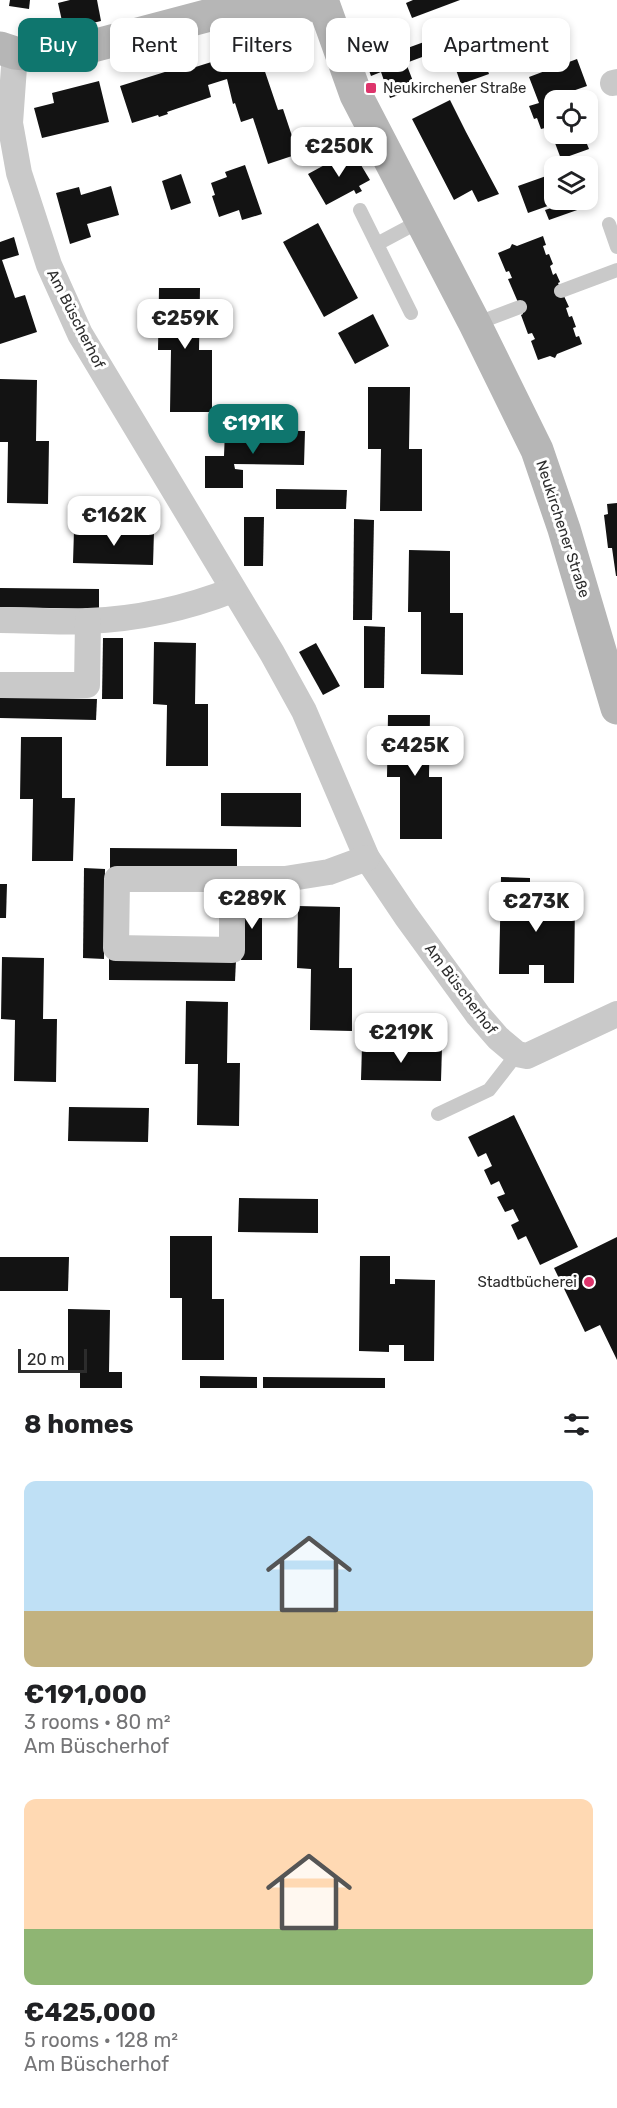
<!DOCTYPE html>
<html lang="en">
<head>
<meta charset="utf-8">
<style>
	:root { --surface:#fff; --page:#f6f6f6; --text:#202124; --muted:#757577; --accent:#0f766e }
	body { margin:0; font-family:Rubik,sans-serif; background:var(--page); color:var(--text); height:100vh; display:flex; flex-direction:column; font-size:22px; white-space:nowrap }
	* { box-sizing:border-box; margin:0 }
	p { font-size:20px; color:var(--muted) }
	.icon { flex:none; width:33px; height:33px; fill:none; stroke:currentColor; stroke-width:2; stroke-linecap:round; stroke-linejoin:round }
	.map { position:relative; height:1388px; overflow:hidden }
	.details { display:flex; flex-direction:column; background:var(--surface); flex:1 }
	.details>* { flex:none }
	.top-card { position:absolute; left:18px; top:18px; width:582px; height:54px; display:flex; gap:12px }
	.buttons { position:absolute; left:544px; top:90px; display:grid; gap:12px }
	.buttons a { display:grid; place-items:center; width:54px; height:54px; border-radius:12px; background:var(--surface); box-shadow:0 3px 9px #0003; font-size:30px }
	.scale { position:absolute; left:18px; bottom:15px; width:69px; box-sizing:border-box; padding-left:6px; border:3px solid #2c2c2c; border-top:0; font-size:16px; line-height:21px; white-space:nowrap; color:#2c2c2c; -webkit-text-stroke:4px #fff; paint-order:stroke }
	.price { position:absolute; translate:-50% -51px; padding:0 14px; border-radius:12px; background:#fff; color:#222; font-size:20px; line-height:39px; filter:drop-shadow(0 2px 3px #0008) }
	.price::after { content:''; position:absolute; left:50%; top:36px; width:18px; height:14px; margin-left:-9px; background:inherit; clip-path:polygon(0 0,100% 0,50% 100%) }
	.price.selected { background:var(--accent); color:#fff }
	ul { padding:0; list-style:none }
	li { display:grid; align-content:center; gap:12px; height:318px; padding:0 24px }
	li span { display:grid; place-items:center; height:186px; border-radius:12px; color:#555 }
	li>.icon { margin-inline-start:auto }
	span .icon { width:108px; height:108px; fill:#fffc; stroke-width:1 }
	li b { font-size:26px }
	h2 { display:flex; justify-content:space-between; align-items:center; height:72px; padding:0 24px; font-size:26px }
	.chip { padding:0 21px; border-radius:12px; background:var(--surface); box-shadow:0 3px 9px #0003; font-size:21px; line-height:54px }
	.chip.selected { background:var(--accent); color:#fff }
	.map>svg:first-child { display:block }
</style>
</head>
<body>
<div class="map">
<svg width="617" height="1388" viewBox="0 0 617 1388">
	<rect width="100%" height="100%" fill="#fff"/>
	<!-- building -->
	<g fill="#131313">
		<path d="M 10,0 L 30,0 L 29,9 L 9,6 Z"/>
		<path d="M 70,0 L 97,0 L 101,21 L 64,30 L 58,3 Z"/>
		<path d="M 413,0 L 460,0 L 412,18 L 406,3 Z"/>
		<path d="M 434,33 L 441,50 L 406,63 L 416,89 L 390,98 L 381,72 L 371,76 L 361,48 L 396,35 L 402,50 L 424,42 L 422,37 Z"/>
		<path d="M 259,54 L 278,110 L 283,109 L 298,154 L 268,164 L 253,118 L 241,122 L 235,103 L 233,104 L 227,79 L 208,85 L 211,97 L 167,112 L 168,114 L 159,117 L 158,115 L 132,123 L 120,86 L 184,66 L 186,70 L 221,59 L 222,66 Z"/>
		<path d="M 483,57 L 489,74 L 461,84 L 455,67 Z"/>
		<path d="M 577,59 L 587,86 L 555,97 L 555,134 L 583,134 L 589,149 L 561,159 L 549,127 L 541,129 L 537,118 L 534,119 L 529,106 L 539,103 L 529,77 Z"/>
		<path d="M 99,81 L 109,122 L 42,138 L 34,108 L 54,103 L 52,93 Z"/>
		<path d="M 450,100 L 466,132 L 499,194 L 478,202 L 472,190 L 454,200 L 412,119 Z"/>
		<path d="M 352,150 L 370,180 L 359,186 L 362,191 L 356,194 L 354,190 L 326,205 L 308,174 Z"/>
		<path d="M 245,165 L 262,214 L 242,220 L 239,210 L 219,217 L 212,196 L 215,195 L 211,183 L 227,177 L 225,172 Z"/>
		<path d="M 181,174 L 191,203 L 171,210 L 162,181 Z"/>
		<path d="M 549,175 L 555,191 L 555,200 L 559,202 L 528,213 L 518,186 Z"/>
		<path d="M 111,186 L 119,215 L 87,224 L 91,237 L 70,244 L 56,193 L 79,187 L 81,195 Z"/>
		<path d="M 576,200 L 580,209 L 549,220 L 545,210 Z"/>
		<path d="M 318,223 L 358,298 L 324,317 L 283,242 Z"/>
		<path d="M 543,236 L 546,245 L 543,246 L 546,255 L 549,254 L 553,264 L 550,266 L 553,275 L 556,273 L 560,282 L 558,283 L 569,307 L 566,308 L 569,317 L 572,316 L 576,327 L 573,328 L 576,337 L 579,336 L 582,344 L 557,354 L 555,358 L 550,356 L 538,360 L 531,341 L 535,339 L 532,333 L 528,334 L 521,315 L 523,314 L 508,279 L 512,278 L 509,271 L 506,272 L 498,253 L 510,248 L 512,244 L 517,246 Z"/>
		<path d="M 14,237 L 19,255 L 2,260 L 15,298 L 25,295 L 37,332 L 0,344 L 0,242 Z"/>
		<path d="M 159,288 L 200,288 L 199,350 L 212,350 L 212,412 L 170,412 L 171,350 L 158,350 Z"/>
		<path d="M 373,314 L 389,346 L 355,364 L 338,333 Z"/>
		<path d="M 0,379 L 37,380 L 36,441 L 49,441 L 48,504 L 7,503 L 8,442 L 0,442 Z"/>
		<path d="M 368,387 L 410,387 L 409,449 L 422,449 L 422,511 L 380,511 L 381,449 L 368,449 Z"/>
		<path d="M 225,430 L 305,431 L 304,465 L 234,464 L 235,469 L 243,470 L 243,488 L 205,488 L 205,456 L 224,456 Z"/>
		<path d="M 276,489 L 347,490 L 346,509 L 276,509 Z"/>
		<path d="M 617,503 L 617,576 L 616,576 L 612,548 L 608,548 L 604,515 L 608,514 L 607,504 Z"/>
		<path d="M 244,517 L 264,517 L 263,566 L 244,566 Z"/>
		<path d="M 354,519 L 374,520 L 372,620 L 353,620 Z"/>
		<path d="M 74,530 L 154,531 L 153,565 L 73,563 Z"/>
		<path d="M 409,550 L 450,551 L 450,613 L 463,613 L 463,675 L 421,674 L 421,612 L 408,612 Z"/>
		<path d="M 0,588 L 99,589 L 99,609 L 0,607 Z"/>
		<path d="M 364,626 L 385,627 L 384,688 L 364,688 Z"/>
		<path d="M 103,638 L 123,638 L 123,699 L 102,699 Z"/>
		<path d="M 154,642 L 196,643 L 195,704 L 208,704 L 208,766 L 166,766 L 167,705 L 153,704 Z"/>
		<path d="M 316,643 L 340,686 L 323,695 L 299,652 Z"/>
		<path d="M 0,698 L 97,699 L 96,720 L 0,718 Z"/>
		<path d="M 388,715 L 430,715 L 429,777 L 442,777 L 442,839 L 400,839 L 400,777 L 387,777 Z"/>
		<path d="M 21,737 L 62,737 L 62,798 L 75,798 L 73,861 L 32,861 L 33,799 L 20,799 Z"/>
		<path d="M 221,793 L 301,793 L 301,827 L 221,826 Z"/>
		<path d="M 110,848 L 237,849 L 237,870 L 110,869 Z"/>
		<path d="M 84,868 L 105,869 L 104,959 L 83,958 Z"/>
		<path d="M 501,877 L 530,878 L 530,902 L 575,901 L 574,983 L 544,983 L 544,965 L 529,965 L 529,974 L 499,974 Z"/>
		<path d="M 0,884 L 7,884 L 6,918 L 0,918 Z"/>
		<rect x="241" y="899" width="21" height="61"/>
		<path d="M 298,906 L 340,907 L 339,968 L 352,968 L 352,1031 L 310,1030 L 311,969 L 297,968 Z"/>
		<path d="M 2,957 L 44,958 L 43,1019 L 57,1019 L 56,1082 L 14,1081 L 15,1020 L 1,1019 Z"/>
		<path d="M 109,959 L 236,960 L 235,981 L 109,980 Z"/>
		<path d="M 186,1001 L 228,1002 L 227,1063 L 240,1063 L 239,1126 L 197,1125 L 198,1064 L 185,1064 Z"/>
		<path d="M 362,1046 L 442,1047 L 441,1081 L 361,1080 Z"/>
		<path d="M 69,1107 L 149,1108 L 148,1142 L 68,1141 Z"/>
		<path d="M 514,1115 L 578,1247 L 540,1265 L 526,1236 L 518,1240 L 511,1225 L 519,1221 L 513,1209 L 505,1212 L 497,1197 L 505,1194 L 499,1181 L 491,1185 L 484,1170 L 492,1166 L 486,1153 L 478,1157 L 468,1137 Z"/>
		<path d="M 239,1198 L 318,1199 L 318,1233 L 238,1232 Z"/>
		<path d="M 170,1236 L 212,1236 L 212,1299 L 224,1299 L 224,1360 L 182,1360 L 182,1298 L 170,1298 Z"/>
		<path d="M 617,1237 L 617,1360 L 600,1325 L 585,1332 L 554,1268 Z"/>
		<path d="M 360,1256 L 390,1256 L 390,1284 L 395,1284 L 395,1279 L 435,1280 L 434,1361 L 404,1361 L 404,1345 L 389,1345 L 389,1352 L 359,1351 Z"/>
		<path d="M 0,1257 L 69,1257 L 68,1291 L 0,1291 Z"/>
		<path d="M 68,1309 L 110,1310 L 109,1372 L 122,1372 L 122,1388 L 80,1388 L 80,1372 L 68,1372 Z"/>
		<path d="M 200,1376 L 257,1377 L 257,1388 L 200,1388 Z"/>
		<path d="M 263,1377 L 385,1378 L 385,1388 L 263,1388 Z"/>
	</g>
	<g fill="none" stroke-linecap="round" stroke-linejoin="round">
		<!-- lane -->
		<g stroke="#c9c9c9" stroke-width="14">
			<path d="M 360,210 L 411,313"/>
			<path d="M 609,224 L 617,247"/>
			<path d="M 377,244 L 422,220"/>
			<path d="M 561,291 L 617,270"/>
			<path d="M 475,324 L 520,307"/>
			<path d="M 438,1114 L 489,1090 L 517,1054"/>
		</g>
		<!-- street -->
		<g stroke="#c9c9c9" stroke-width="26">
			<path d="M 15,53 L 10,123 L 19,173 L 49,265 L 80,334 L 272,653 L 304,711 L 367,858 L 406,916 L 478,1015 L 498,1038 L 517,1054 L 527,1056 L 617,1014"/>
			<path d="M 613,83 L 617,82"/>
			<path d="M 0,620 C 29,620 59,623 88,621 C 138,619 187,608 233,590"/>
			<path d="M 0,685 L 87,685 L 88,621"/>
			<path d="M 232,880 L 232,950 L 116,948 L 117,879 L 285,879 L 329,872 L 367,858"/>
		</g>
		<!-- secondary -->
		<g stroke="#b6b6b6" stroke-width="33">
			<path d="M 322,0 L 356,95 L 475,324 L 537,450 L 564,529 L 617,708"/>
			<path d="M 0,48 L 15,53 L 37,55 L 70,52 L 240,7 L 323,5"/>
		</g>
	</g>
	<!-- markers -->
	<g fill="#dd346b" stroke="#fff" stroke-width="2">
		<rect x="365" y="82" width="12" height="12" rx="3"/>
		<circle cx="589" cy="1282" r="6"/>
	</g>
	<g text-anchor="middle" stroke-width="6" stroke-linejoin="round" paint-order="stroke">
		<!-- poi labels -->
		<g font-size="15" fill="#2c2c2c" stroke="#fff" text-anchor="start">
			<text x="383" y="93">Neukirchener Straße</text>
			<text x="577" y="1287" text-anchor="end">Stadtbücherei</text>
		</g>
		<!-- street labels -->
		<g font-size="15" fill="#2c2c2c" stroke="#fff">
			<text transform="translate(76 319) rotate(63)" y="5">Am Büscherhof</text>
			<text transform="translate(563 529) rotate(72)" y="5">Neukirchener Straße</text>
			<text transform="translate(461 989) rotate(53)" y="5">Am Büscherhof</text>
		</g>
	</g>
</svg>
<div class="buttons">
<a><svg class="icon" aria-label="locate" viewBox="0 0 24 24"><circle cx="12" cy="12" r="6"/><path d="M12 2v4M12 18v4M2 12h4M18 12h4"/></svg></a>
<a><svg class="icon" aria-label="layers" viewBox="0 0 24 24"><path d="M12 4l9 5-9 5-9-5zM3 14l9 5 9-5"/></svg></a>
</div>
<div class="scale">20 m</div>
<b class="price" style="left:339px;top:178px">€250K</b>
<b class="price" style="left:185px;top:350px">€259K</b>
<b class="price selected" style="left:253px;top:455px">€191K</b>
<b class="price" style="left:114px;top:547px">€162K</b>
<b class="price" style="left:415px;top:777px">€425K</b>
<b class="price" style="left:252px;top:930px">€289K</b>
<b class="price" style="left:536px;top:933px">€273K</b>
<b class="price" style="left:401px;top:1064px">€219K</b>
<div class="top-card">
<a class="chip selected">Buy</a>
<a class="chip">Rent</a>
<a class="chip">Filters</a>
<a class="chip">New</a>
<a class="chip">Apartment</a>
</div>
</div>
<section class="details">
<h2>8 homes<svg class="icon" aria-label="filters" viewBox="0 0 24 24"><path d="M4 7h16M4 17h16"/><circle cx="9" cy="7" r="2"/><circle cx="15" cy="17" r="2"/></svg></h2>
<ul>
<li><span style="background:linear-gradient(#bfe0f5 70%,#c2b280 0)"><svg class="icon" aria-label="home" viewBox="0 0 24 24"><path d="M3 11l9-7 9 7M6 9v11h12V9"/></svg></span><div><b>€191,000</b><p>3 rooms · 80 m²</p><p>Am Büscherhof</p></div></li>
<li><span style="background:linear-gradient(#ffd9b3 70%,#8fb573 0)"><svg class="icon" aria-label="home" viewBox="0 0 24 24"><path d="M3 11l9-7 9 7M6 9v11h12V9"/></svg></span><div><b>€425,000</b><p>5 rooms · 128 m²</p><p>Am Büscherhof</p></div></li>
</ul>
</section>
</body>
</html>
